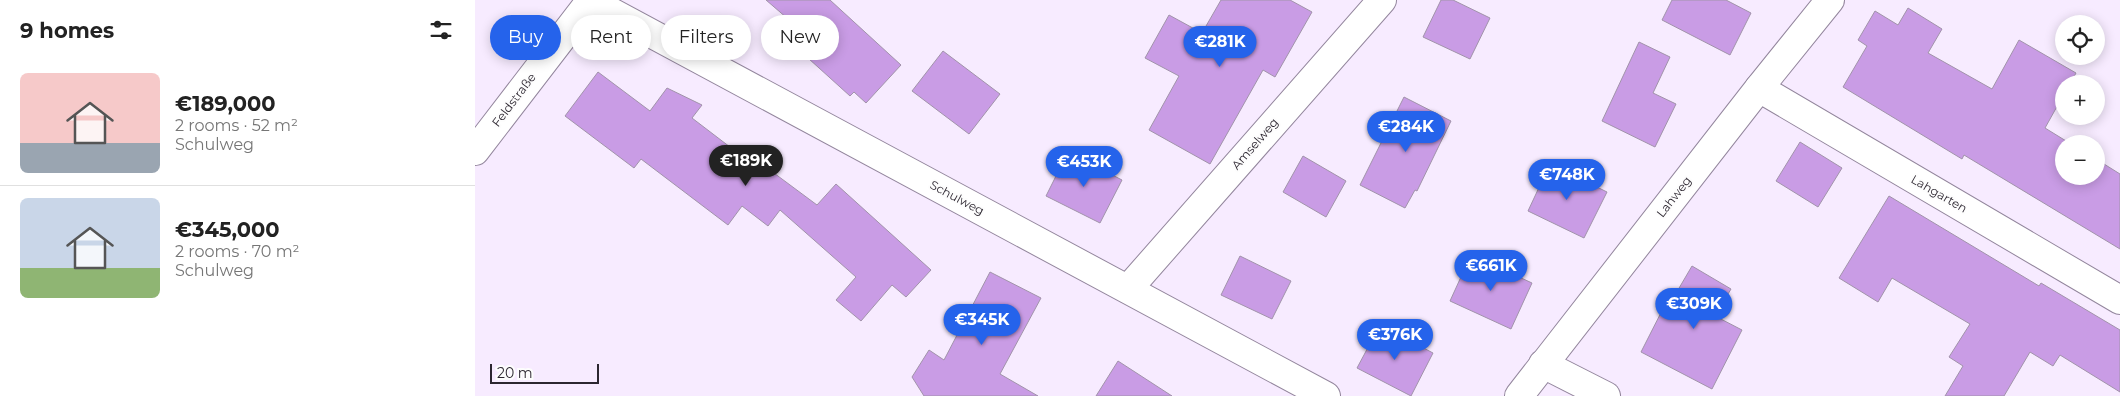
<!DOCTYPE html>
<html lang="en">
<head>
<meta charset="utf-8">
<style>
	:root { --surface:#fff; --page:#f6f6f6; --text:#222; --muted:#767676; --line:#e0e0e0; --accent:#2563eb }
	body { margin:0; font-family:Montserrat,sans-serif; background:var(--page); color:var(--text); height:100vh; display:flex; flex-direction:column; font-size:19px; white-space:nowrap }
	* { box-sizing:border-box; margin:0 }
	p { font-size:16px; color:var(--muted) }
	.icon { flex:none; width:28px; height:28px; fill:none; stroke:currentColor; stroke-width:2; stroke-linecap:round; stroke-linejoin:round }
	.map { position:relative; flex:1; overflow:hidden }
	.sheet { display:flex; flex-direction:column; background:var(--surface); width:475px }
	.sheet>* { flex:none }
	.top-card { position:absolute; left:15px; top:15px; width:475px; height:45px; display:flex; gap:10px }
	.fabs { position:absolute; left:1580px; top:15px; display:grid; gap:10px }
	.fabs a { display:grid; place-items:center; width:50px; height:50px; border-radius:50%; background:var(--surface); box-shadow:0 2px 12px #0003; font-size:25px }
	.scale { position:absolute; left:15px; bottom:12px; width:109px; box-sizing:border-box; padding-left:5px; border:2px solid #2c2630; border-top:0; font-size:14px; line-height:18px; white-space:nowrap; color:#2c2630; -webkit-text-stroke:4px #fdfdfd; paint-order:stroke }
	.price { position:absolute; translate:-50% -42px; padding:0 11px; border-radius:18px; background:var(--accent); color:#fff; font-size:16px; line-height:32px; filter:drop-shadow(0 1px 2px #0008) }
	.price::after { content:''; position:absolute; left:50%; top:30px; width:15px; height:11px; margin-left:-8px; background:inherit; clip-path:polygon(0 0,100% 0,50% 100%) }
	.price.on { background:#222; color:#fff }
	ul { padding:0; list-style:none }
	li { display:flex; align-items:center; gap:15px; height:125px; padding:0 20px }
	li+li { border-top:1px solid var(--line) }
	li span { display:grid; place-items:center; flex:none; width:140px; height:100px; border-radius:8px; color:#555 }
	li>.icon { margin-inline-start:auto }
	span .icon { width:60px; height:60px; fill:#fffc; stroke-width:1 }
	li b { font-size:21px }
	h2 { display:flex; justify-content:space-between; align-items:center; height:60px; padding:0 20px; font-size:21px }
	.tag { padding:0 18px; border-radius:22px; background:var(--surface); box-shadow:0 2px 12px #0003; font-size:18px; line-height:45px }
	.tag.on { background:var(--accent); color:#fff }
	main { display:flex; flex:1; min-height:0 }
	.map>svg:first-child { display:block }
</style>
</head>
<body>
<main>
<section class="sheet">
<h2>9 homes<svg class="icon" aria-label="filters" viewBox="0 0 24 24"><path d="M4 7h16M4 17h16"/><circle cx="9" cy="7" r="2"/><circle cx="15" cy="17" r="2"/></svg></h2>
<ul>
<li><span style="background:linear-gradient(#f6c9c9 70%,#9aa5b1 0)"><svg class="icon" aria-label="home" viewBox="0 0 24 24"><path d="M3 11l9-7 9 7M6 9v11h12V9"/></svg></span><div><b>€189,000</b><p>2 rooms · 52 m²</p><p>Schulweg</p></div></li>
<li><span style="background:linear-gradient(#c9d6e8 70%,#8fb573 0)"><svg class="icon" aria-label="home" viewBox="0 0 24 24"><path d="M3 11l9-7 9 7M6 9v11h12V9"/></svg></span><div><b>€345,000</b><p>2 rooms · 70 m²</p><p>Schulweg</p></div></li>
</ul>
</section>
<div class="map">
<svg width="1645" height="396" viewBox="0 0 1645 396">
	<rect width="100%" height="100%" fill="#f7ebff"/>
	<!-- building -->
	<g fill="#c99ce5" stroke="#a193aa">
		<path d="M 291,0 L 355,0 L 426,65 L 391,103 L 379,92 L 375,96 L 323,49 L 334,37 Z"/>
		<path d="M 746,0 L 815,0 L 837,12 L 800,77 L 788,70 L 735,164 L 674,130 L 704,76 L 670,58 L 694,15 L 727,33 Z"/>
		<path d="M 966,0 L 978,0 L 1015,18 L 995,59 L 948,37 Z"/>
		<path d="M 1197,0 L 1251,0 L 1276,13 L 1255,55 L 1187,20 Z"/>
		<path d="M 1433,8 L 1467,29 L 1453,53 L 1517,89 L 1544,40 L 1601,73 L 1595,84 L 1589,84 L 1589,94 L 1570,128 L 1596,144 L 1589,144 L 1589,176 L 1621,176 L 1621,159 L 1645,174 L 1645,249 L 1489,155 L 1487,159 L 1368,87 L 1392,46 L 1383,40 L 1400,11 L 1423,25 Z"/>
		<path d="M 1164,42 L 1195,57 L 1178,93 L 1201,104 L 1180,147 L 1127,121 Z"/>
		<path d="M 468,51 L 525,94 L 494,134 L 437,91 Z"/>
		<path d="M 123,72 L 175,111 L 192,88 L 227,105 L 217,118 L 272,160 L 276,156 L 342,205 L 361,184 L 456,270 L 431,297 L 417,285 L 386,321 L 361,300 L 381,277 L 305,210 L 293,226 L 267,206 L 253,225 L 166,159 L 159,168 L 90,116 Z"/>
		<path d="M 929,97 L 976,121 L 942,191 L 940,190 L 930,208 L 885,185 Z"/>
		<path d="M 1325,142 L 1367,168 L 1343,207 L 1301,181 Z"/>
		<path d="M 593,152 L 647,180 L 625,223 L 571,196 Z"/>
		<path d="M 828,156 L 871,181 L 851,217 L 808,192 Z"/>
		<path d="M 1075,164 L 1132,192 L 1109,238 L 1053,211 Z"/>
		<path d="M 1414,196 L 1564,286 L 1566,283 L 1645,330 L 1645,392 L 1585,355 L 1578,366 L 1555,352 L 1529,396 L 1470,396 L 1488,366 L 1474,357 L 1495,324 L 1417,278 L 1403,302 L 1364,278 Z"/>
		<path d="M 996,255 L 1057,283 L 1036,329 L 975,301 Z"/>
		<path d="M 765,256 L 816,281 L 797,319 L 746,295 Z"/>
		<path d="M 1217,266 L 1256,289 L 1240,316 L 1267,330 L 1237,389 L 1166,352 L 1196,293 L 1200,295 Z"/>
		<path d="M 515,272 L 566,298 L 525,374 L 563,396 L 449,396 L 437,377 L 454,350 L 469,360 Z"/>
		<path d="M 905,325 L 958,353 L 936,396 L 882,368 Z"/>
		<path d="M 643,361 L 697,396 L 621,396 Z"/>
	</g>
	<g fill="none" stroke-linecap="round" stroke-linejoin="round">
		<!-- minor casing -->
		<g stroke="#93869d" stroke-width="30">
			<g id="minor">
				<path d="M 114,0 L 851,396"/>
				<path d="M 1284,88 L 1645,300"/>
				<path d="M 0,151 L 116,0"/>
				<path d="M 653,289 L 907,0"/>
				<path d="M 1068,364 L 1131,396"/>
				<path d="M 1044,396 L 1284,88 L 1355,0"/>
			</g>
		</g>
		<!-- minor -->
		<use href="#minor" stroke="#fff" stroke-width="28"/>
	</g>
	<g text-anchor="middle" stroke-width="4" stroke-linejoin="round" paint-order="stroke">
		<!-- street labels -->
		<g font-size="12" fill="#2c2630" stroke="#fdfdfd">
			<text transform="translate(39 100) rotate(-53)" y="4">Feldstraße</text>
			<text transform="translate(780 144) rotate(-49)" y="4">Amselweg</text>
			<text transform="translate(1464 194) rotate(30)" y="4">Lahgarten</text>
			<text transform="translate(1199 197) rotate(-52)" y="4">Lahweg</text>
			<text transform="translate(482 198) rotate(28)" y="4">Schulweg</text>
		</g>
	</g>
</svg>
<div class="fabs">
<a><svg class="icon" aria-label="locate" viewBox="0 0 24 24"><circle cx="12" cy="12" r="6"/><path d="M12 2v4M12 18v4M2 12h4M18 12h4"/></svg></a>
<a>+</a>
<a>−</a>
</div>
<div class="scale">20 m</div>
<b class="price" style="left:745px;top:68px">€281K</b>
<b class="price" style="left:931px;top:153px">€284K</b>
<b class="price on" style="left:271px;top:187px">€189K</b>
<b class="price" style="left:609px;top:188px">€453K</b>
<b class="price" style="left:1092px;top:201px">€748K</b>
<b class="price" style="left:1016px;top:292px">€661K</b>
<b class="price" style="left:1219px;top:330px">€309K</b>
<b class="price" style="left:507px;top:346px">€345K</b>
<b class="price" style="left:920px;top:361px">€376K</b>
<div class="top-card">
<a class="tag on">Buy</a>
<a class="tag">Rent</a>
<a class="tag">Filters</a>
<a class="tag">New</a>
</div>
</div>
</main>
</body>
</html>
